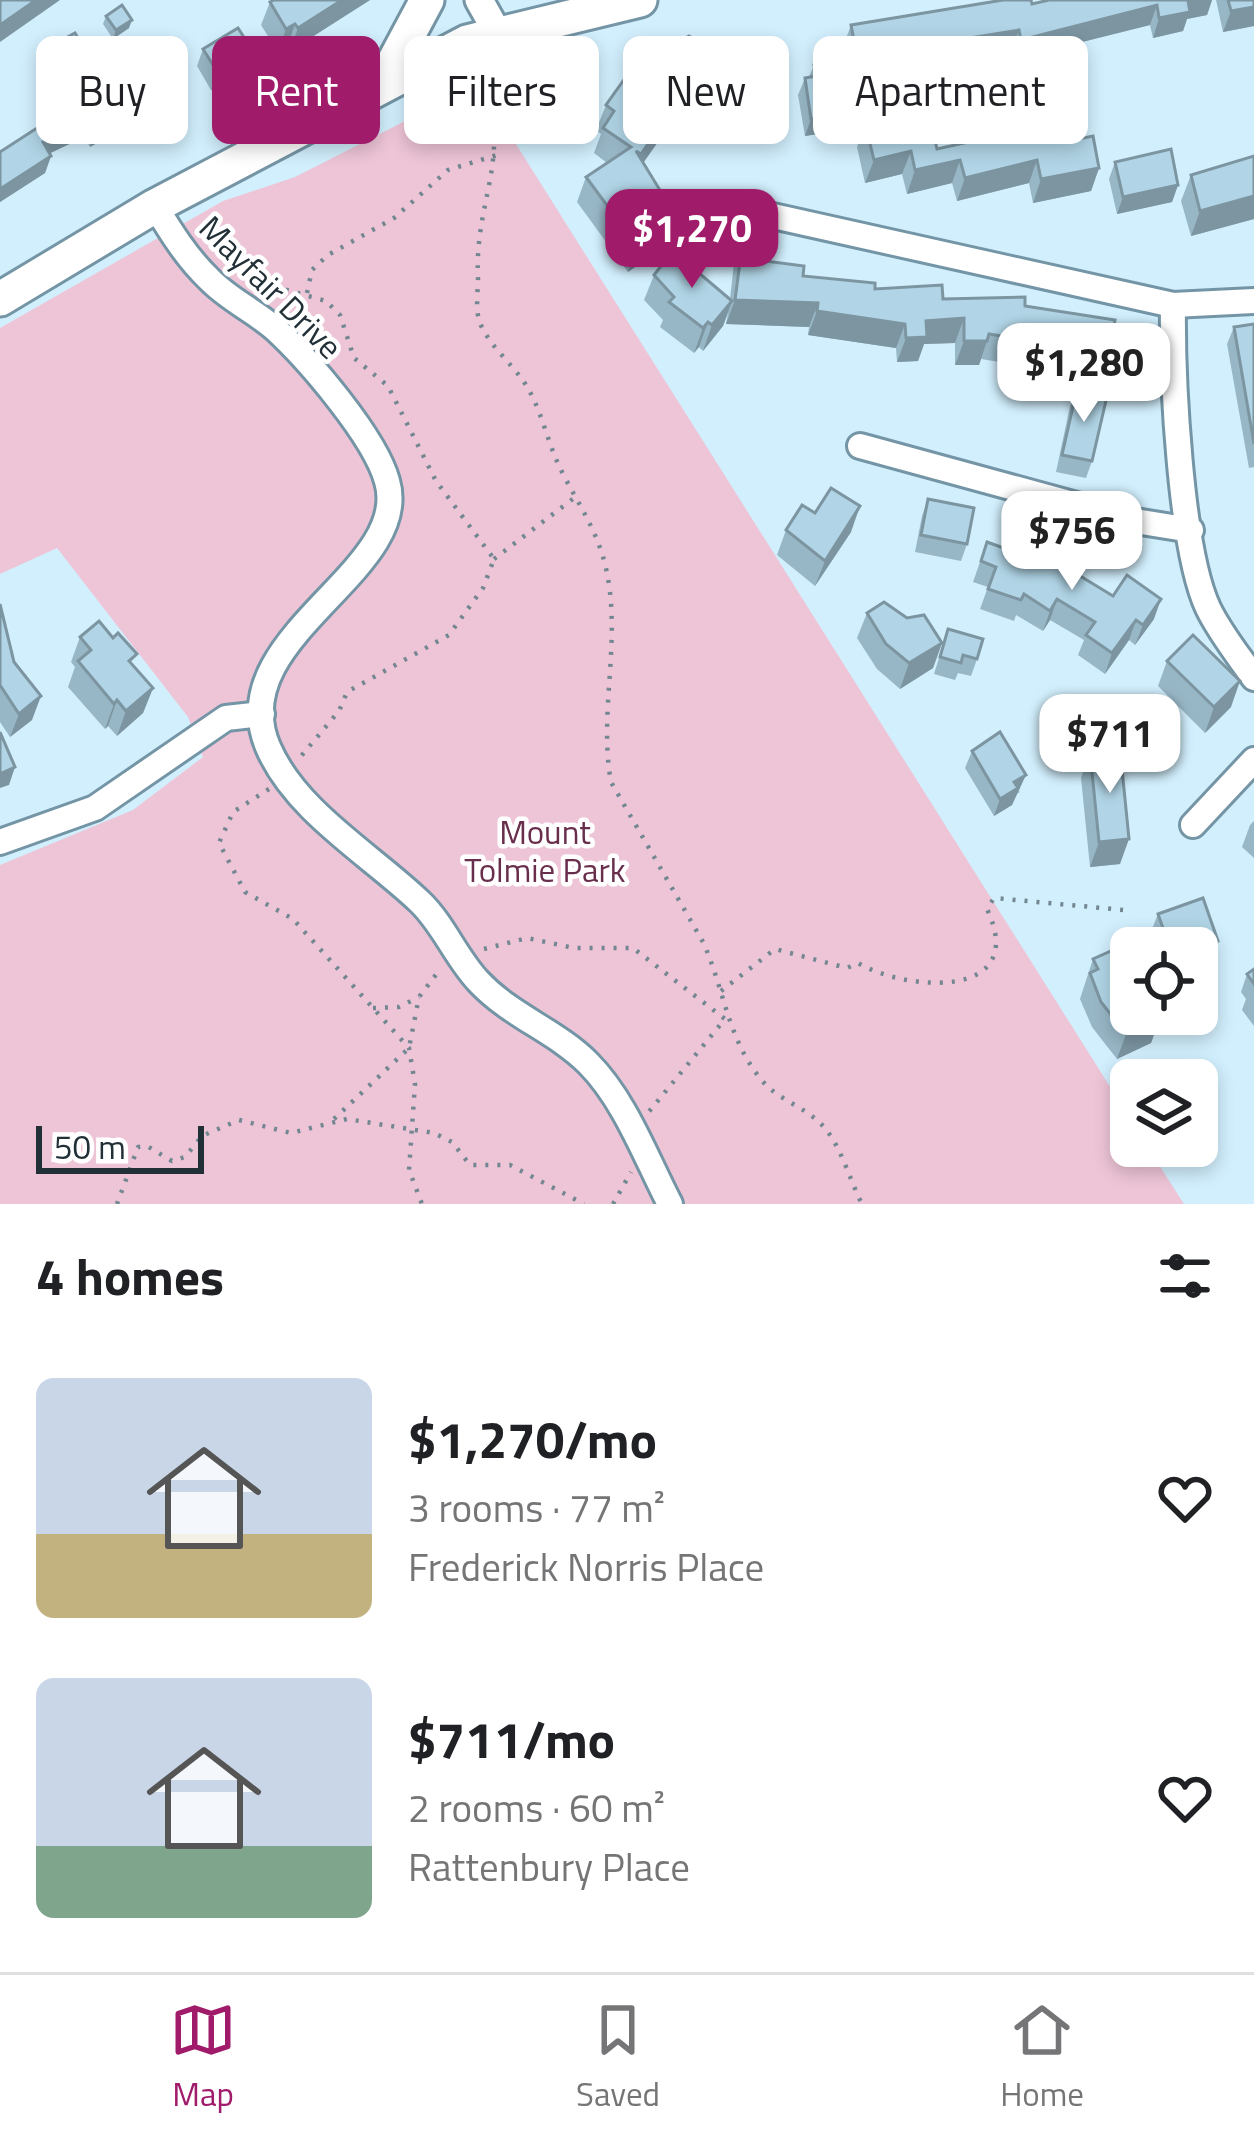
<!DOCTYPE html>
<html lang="en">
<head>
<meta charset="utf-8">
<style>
	:root { --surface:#fff; --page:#f6f6f6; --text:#202124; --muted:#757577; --line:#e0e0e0; --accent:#a01b6a }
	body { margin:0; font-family:"Titillium Web",sans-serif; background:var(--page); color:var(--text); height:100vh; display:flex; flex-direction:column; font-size:45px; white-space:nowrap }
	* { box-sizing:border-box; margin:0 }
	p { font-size:39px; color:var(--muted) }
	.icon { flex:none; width:66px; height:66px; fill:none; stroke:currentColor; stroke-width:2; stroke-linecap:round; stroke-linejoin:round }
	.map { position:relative; height:1204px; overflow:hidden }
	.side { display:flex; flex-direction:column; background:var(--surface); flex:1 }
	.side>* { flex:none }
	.hud { position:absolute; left:36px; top:36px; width:1182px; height:108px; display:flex; gap:24px }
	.fabs { position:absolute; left:1110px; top:927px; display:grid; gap:24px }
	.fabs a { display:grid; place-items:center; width:108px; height:108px; border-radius:18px; background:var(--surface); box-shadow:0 6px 18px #0003; font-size:60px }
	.scale { position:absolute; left:36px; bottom:30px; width:168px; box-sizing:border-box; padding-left:12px; border:6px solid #212f36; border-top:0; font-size:33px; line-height:42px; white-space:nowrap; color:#212f36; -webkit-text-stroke:9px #fff; paint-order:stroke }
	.price { position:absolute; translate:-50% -102px; padding:0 27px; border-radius:24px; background:#fff; color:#222; font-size:39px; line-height:78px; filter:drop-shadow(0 3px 6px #0008) }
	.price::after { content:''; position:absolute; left:50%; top:72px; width:36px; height:27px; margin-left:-18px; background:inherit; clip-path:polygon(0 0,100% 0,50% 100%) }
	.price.on { background:var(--accent); color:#fff }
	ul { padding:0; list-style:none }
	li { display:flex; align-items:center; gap:36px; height:300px; padding:0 36px }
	li span { display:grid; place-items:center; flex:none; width:336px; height:240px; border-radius:18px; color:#555 }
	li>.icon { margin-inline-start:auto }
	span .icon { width:144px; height:144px; fill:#fffc; stroke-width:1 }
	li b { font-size:51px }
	h2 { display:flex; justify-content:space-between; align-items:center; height:144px; padding:0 36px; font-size:51px }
	.chip { padding:0 42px; border-radius:18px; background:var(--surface); box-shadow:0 6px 18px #0003; font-size:42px; line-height:108px }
	.chip.on { background:var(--accent); color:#fff }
	.dock { display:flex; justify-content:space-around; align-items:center; height:168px; border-top:3px solid var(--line); background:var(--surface); font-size:33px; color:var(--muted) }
	.dock a { display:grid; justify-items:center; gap:6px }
	.dock .on { color:var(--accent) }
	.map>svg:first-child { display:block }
</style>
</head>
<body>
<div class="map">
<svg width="1254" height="1204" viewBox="0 0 1254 1204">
	<rect width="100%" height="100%" fill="#d2effd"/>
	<!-- green -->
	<path fill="#eec5d7" d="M 478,84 L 1131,1120 L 1131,1146 L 1147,1146 L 1184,1204 L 0,1204 L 0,865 L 133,810 L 203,757 L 188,717 L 57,548 L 0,574 L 0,328 L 223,201 L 295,177 Z"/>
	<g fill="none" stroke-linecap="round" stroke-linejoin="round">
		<!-- minor casing -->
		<g stroke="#7495a6" stroke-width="30">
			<g id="minor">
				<path d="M 155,206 C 171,232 187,258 209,279 C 228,299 253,310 274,328 C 308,359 375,437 387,481 C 414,572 221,637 268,747 C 295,811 371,855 420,902 C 444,925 456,958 479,982 C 511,1016 556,1031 588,1063 C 625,1100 646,1158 670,1204"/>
				<path d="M 728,206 L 1173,305 L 1254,301"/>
				<path d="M 1173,305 C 1172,375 1180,548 1208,608 C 1220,633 1238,655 1254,678"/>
				<path d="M 860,446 L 1135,521 L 1191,530"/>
				<path d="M 1193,825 L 1254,760"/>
				<path d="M 0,842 L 95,808 L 226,718 L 262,714"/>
			</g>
		</g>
		<!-- tertiary casing -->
		<g stroke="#7495a6" stroke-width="33">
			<path id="tertiary" d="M 479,0 L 497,32"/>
		</g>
		<!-- secondary casing -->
		<g stroke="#7495a6" stroke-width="39">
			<g id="secondary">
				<path d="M 382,84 L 427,0"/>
				<path d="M 0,299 L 155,206 L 467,42 L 640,0"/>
			</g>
		</g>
		<!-- path -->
		<g stroke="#728791" stroke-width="4.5" stroke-dasharray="3 9" stroke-linecap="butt">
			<path d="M 477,65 C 517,155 474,195 478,278 C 478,292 475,310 480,323 C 489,345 511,363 524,382 C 543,411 547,444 563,474 C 579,505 596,529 605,564 C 623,637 598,710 611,782 L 703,942 C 724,988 727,1037 760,1078 C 776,1099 801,1105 819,1122 C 840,1141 849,1179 862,1204"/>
			<path d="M 202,234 C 232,234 235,260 250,279"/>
			<path d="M 251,280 L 326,301 L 340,315 L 354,358 L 388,386 L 436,481 L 494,559 L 483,588 L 449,635 L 347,692 L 339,711 L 297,761"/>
			<path d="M 307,293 L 312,270 L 328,255 L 394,218 L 448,170 L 497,155"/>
			<path d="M 494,559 L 578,495"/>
			<path d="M 269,789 L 233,812 L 219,843 L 245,892 L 293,919 L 409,1048 L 415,1084 L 409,1170 L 422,1204"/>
			<path d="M 484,949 L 527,938 L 574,948 L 633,948 L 725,1019 L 647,1114"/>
			<path d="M 721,991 L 775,949 L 847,968 L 858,963 C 907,992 1030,1000 987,909 L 994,898 L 1124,910"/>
			<path d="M 373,1008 L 399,1007 L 419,997"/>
			<path d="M 334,1119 L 409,1048 L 419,997 L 441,968"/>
			<path d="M 117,1204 L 138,1147 L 147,1146 L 172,1161 L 185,1157 L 202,1136 L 239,1120 L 291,1133 L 347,1119 L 434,1133 L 452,1142 L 470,1165 L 510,1165 L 584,1204"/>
			<path d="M 613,1204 L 631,1172"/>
		</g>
		<!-- minor -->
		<use href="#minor" stroke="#fff" stroke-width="24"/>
		<!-- tertiary -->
		<use href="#tertiary" stroke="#fff" stroke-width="27"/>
		<!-- secondary -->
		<use href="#secondary" stroke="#fff" stroke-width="33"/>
	</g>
	<!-- wall -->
	<g fill="#98b7c6">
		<path d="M 274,0 L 370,0 L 290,51 L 287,47 L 278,52 L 261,25 L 270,2 Z"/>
		<path d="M 998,0 L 1031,0 L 1032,4 L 1049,0 L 1212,0 L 1207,15 L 1187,19 L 1183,31 L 1153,38 L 1150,25 L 1014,59 L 1012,49 L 850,75 L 849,129 L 805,136 L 798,95 L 805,78 L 809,77 L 814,65 L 847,59 L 844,44 L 851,25 Z"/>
		<path d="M 1216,0 L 1254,0 L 1254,26 L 1223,32 Z"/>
		<path d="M 106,16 L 129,28 L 113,39 L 103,24 Z"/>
		<path d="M 49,47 L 82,70 L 108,123 L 102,140 L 90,147 L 84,137 L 50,153 L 51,156 L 45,173 L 0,202 L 0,152 L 40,126 L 36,118 L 43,101 L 59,93 L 43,64 Z"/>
		<path d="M 203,49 L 256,56 L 249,73 L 211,90 L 197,66 Z"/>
		<path d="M 646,62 L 739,62 L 774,85 L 766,107 L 753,111 L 749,123 L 724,132 L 717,114 L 687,126 L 680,109 L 643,163 L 667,244 L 628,272 L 577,202 L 586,177 L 607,163 L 594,153 L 601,134 L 596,130 L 606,105 L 643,95 L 638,84 Z"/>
		<path d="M 122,69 L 180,86 L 167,94 L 162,109 L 139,123 L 116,86 Z"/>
		<path d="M 865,123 L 937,149 L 1069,141 L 1099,168 L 1091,191 L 1033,203 L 1029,183 L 957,201 L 952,183 L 907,194 L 902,174 L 865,183 L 857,147 Z"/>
		<path d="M 1254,156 L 1254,219 L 1191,236 L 1181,201 L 1191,175 Z"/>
		<path d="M 1115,162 L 1178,185 L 1172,202 L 1117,214 L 1109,179 Z"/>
		<path d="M 743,239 L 765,261 L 803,276 L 943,299 L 1025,306 L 1109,354 L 1100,378 L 981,359 L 979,365 L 955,365 L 955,343 L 924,344 L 918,361 L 897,362 L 896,348 L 808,335 L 809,327 L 726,324 L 728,313 L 723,326 L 703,351 L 699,347 L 694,353 L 660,327 L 663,320 L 644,300 L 654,275 L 730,299 L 734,263 Z"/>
		<path d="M 1254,324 L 1254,467 L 1249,468 L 1227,344 L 1234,327 Z"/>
		<path d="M 1077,389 L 1092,461 L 1086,478 L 1056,472 L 1070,406 Z"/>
		<path d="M 928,499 L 967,544 L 961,561 L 915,552 L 922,516 Z"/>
		<path d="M 786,530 L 851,532 L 815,586 L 777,555 Z"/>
		<path d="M 987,542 L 1154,619 L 1135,645 L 1129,640 L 1105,674 L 1078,655 L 1084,640 L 1050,620 L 1043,631 L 1016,615 L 1014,621 L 980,609 L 988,587 L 973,582 Z"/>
		<path d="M 0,604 L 14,662 L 32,720 L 10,737 L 0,722 Z"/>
		<path d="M 867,613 L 942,643 L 933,668 L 900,689 L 877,669 L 857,638 Z"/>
		<path d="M 948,629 L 977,659 L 971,676 L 958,673 L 955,680 L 934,674 Z"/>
		<path d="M 80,637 L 133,665 L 153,688 L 143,713 L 117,736 L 108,726 L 105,729 L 68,687 L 75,667 L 71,662 Z"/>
		<path d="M 1167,661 L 1231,707 L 1205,733 L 1158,686 Z"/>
		<path d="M 972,751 L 1020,792 L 1016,794 L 1012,805 L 994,816 L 965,768 Z"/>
		<path d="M 1090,752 L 1120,864 L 1090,867 L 1081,778 Z"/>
		<path d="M 1254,821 L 1254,858 L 1242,847 L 1250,825 Z"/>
		<path d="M 1158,914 L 1218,941 L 1204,983 L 1197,985 L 1197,948 L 1152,948 L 1148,939 Z"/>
		<path d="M 1093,959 L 1131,1014 L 1160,1018 L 1151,1043 L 1117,1059 L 1092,1027 L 1080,999 Z"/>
		<path d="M 1254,969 L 1254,1026 L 1242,1010 L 1246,999 L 1241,992 L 1247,974 Z"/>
	</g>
	<!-- shaded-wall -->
	<g fill="#7c95a1">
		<path d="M 36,0 L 60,0 L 0,42 L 0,25 Z"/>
		<path d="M 342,0 L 370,0 L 290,51 L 298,28 Z"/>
		<path d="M 1194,0 L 1212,0 L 1207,15 L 1187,19 L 1183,31 L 1153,38 L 1159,18 L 1188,1 Z"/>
		<path d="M 1157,5 L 1150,25 L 1014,59 L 1021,40 Z"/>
		<path d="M 1254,7 L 1254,26 L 1223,32 L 1231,11 Z"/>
		<path d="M 132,20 L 129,28 L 113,39 L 116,30 Z"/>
		<path d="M 295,24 L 287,47 L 278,52 L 286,29 Z"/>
		<path d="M 1019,30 L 1012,49 L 850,75 L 857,56 Z"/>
		<path d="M 256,56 L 249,73 L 211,90 L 218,73 Z"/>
		<path d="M 186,69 L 180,86 L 167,94 L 162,109 L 139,123 L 146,106 L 163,83 Z"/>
		<path d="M 774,85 L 766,107 L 753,111 L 749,123 L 724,132 L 731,110 L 753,92 Z"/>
		<path d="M 688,87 L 680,109 L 660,138 L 668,116 Z"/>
		<path d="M 725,93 L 717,114 L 687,126 L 695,105 Z"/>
		<path d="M 856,112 L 849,129 L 805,136 L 811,119 Z"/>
		<path d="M 669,113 L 660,139 L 632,179 L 641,154 Z"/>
		<path d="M 90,120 L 84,137 L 36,160 L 43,142 Z"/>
		<path d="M 108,123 L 102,140 L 90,147 L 96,130 Z"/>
		<path d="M 911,151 L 902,174 L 865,183 L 874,160 Z"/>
		<path d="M 51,156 L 45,173 L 0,202 L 0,189 Z"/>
		<path d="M 960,160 L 952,183 L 907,194 L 915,170 Z"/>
		<path d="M 1037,160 L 1029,183 L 957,201 L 965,178 Z"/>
		<path d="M 1099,168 L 1091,191 L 1033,203 L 1041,179 Z"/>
		<path d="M 1178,185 L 1172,202 L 1117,214 L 1123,197 Z"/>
		<path d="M 1254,196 L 1254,219 L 1191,236 L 1200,211 Z"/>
		<path d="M 677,218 L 667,244 L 628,272 L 637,246 Z"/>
		<path d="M 735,300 L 818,303 L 809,327 L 726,324 Z"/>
		<path d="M 732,301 L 723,326 L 703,351 L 712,325 Z"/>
		<path d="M 817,311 L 905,324 L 896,348 L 808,335 Z"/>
		<path d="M 964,318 L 955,343 L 924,344 L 918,361 L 897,362 L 906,338 L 926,321 Z"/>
		<path d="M 708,322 L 699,347 L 694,353 L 703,328 Z"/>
		<path d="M 964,341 L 987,341 L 979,365 L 955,365 Z"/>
		<path d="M 860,506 L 851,532 L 815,586 L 825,561 Z"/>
		<path d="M 1057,599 L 1050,620 L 1043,631 L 1050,611 Z"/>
		<path d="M 1161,599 L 1154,619 L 1135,645 L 1143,625 Z"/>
		<path d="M 1136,620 L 1129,640 L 1105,674 L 1112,653 Z"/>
		<path d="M 942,643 L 933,668 L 900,689 L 909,663 Z"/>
		<path d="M 1240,681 L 1231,707 L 1205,733 L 1214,707 Z"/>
		<path d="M 153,688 L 143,713 L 117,736 L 126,711 Z"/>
		<path d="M 41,696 L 32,720 L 10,737 L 19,714 Z"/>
		<path d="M 117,700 L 108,726 L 105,729 L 114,704 Z"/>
		<path d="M 15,767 L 9,785 L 0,788 L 0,774 Z"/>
		<path d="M 1026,775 L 1012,805 L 994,816 L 1000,799 L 1014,782 Z"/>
		<path d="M 1129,839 L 1120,864 L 1090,867 L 1099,842 Z"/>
		<path d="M 1218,941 L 1204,983 L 1197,985 L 1197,963 L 1208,944 Z"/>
		<path d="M 1160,1018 L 1151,1043 L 1117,1059 L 1126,1034 Z"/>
	</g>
	<!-- building -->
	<g fill="#b1d5e6" stroke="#7c95a1" stroke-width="3">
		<path d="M 0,0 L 36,0 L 0,25 Z"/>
		<path d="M 274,0 L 342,0 L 298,28 L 295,24 L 286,29 L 270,2 Z"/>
		<path d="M 1003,0 L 1031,0 L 1032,4 L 1049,0 L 1194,0 L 1188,1 L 1190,12 L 1159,18 L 1157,5 L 1021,40 L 1019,30 L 857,56 L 851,25 Z"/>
		<path d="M 1228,0 L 1254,0 L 1254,7 L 1231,11 Z"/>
		<path d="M 122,5 L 132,20 L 116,30 L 106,16 Z"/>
		<path d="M 238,28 L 256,56 L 218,73 L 203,49 Z"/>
		<path d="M 75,33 L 88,55 L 78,61 L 108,123 L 96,130 L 90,120 L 43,142 L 51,156 L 0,189 L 0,152 L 51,119 L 43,101 L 71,87 L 49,47 Z"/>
		<path d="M 689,36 L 697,40 L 705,62 L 735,51 L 739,62 L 762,53 L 774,85 L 753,92 L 757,101 L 731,110 L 725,93 L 695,105 L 688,87 L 668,116 L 669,113 L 666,111 L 646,62 Z"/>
		<path d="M 172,47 L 186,69 L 163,83 L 168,92 L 146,106 L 122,69 Z"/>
		<path d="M 847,59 L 856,112 L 811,119 L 805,78 L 816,76 L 814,65 Z"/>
		<path d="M 623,81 L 669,113 L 641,154 L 636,151 L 677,218 L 637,246 L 586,177 L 631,147 L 603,128 L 614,111 L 606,105 Z"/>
		<path d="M 928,109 L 937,149 L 1065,121 L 1069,141 L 1093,136 L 1099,168 L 1041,179 L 1037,160 L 965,178 L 960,160 L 915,170 L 911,151 L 874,160 L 865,123 Z"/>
		<path d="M 1171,149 L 1178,185 L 1123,197 L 1115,162 Z"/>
		<path d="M 1254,156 L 1254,196 L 1200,211 L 1191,175 Z"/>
		<path d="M 743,239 L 767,242 L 765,261 L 804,266 L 803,276 L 875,283 L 875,289 L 942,285 L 943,299 L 1025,297 L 1025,306 L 1115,320 L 1109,354 L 989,334 L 987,341 L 964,341 L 964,318 L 926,321 L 927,337 L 906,338 L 905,324 L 817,311 L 818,303 L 735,300 Z"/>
		<path d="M 673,251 L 732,301 L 712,325 L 708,322 L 703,328 L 669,302 L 674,297 L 654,275 Z"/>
		<path d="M 1254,324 L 1254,444 L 1234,327 Z"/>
		<path d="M 1077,389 L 1107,396 L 1092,461 L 1062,455 Z"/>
		<path d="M 831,488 L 860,506 L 825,561 L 786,530 L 802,505 L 815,513 Z"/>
		<path d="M 928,499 L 974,508 L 967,544 L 921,535 Z"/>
		<path d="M 987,542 L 1051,565 L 1054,560 L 1113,596 L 1127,575 L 1161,599 L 1143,625 L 1136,620 L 1112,653 L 1086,635 L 1095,622 L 1057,599 L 1050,611 L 1024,594 L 1021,600 L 988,589 L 996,567 L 981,561 Z"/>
		<path d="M 884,602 L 907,618 L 924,615 L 942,643 L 909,663 L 886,644 L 867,613 Z"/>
		<path d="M 0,604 L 14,662 L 41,696 L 19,714 L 0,685 Z"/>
		<path d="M 99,621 L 113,638 L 118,633 L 137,654 L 129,661 L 153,688 L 126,711 L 117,700 L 114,704 L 78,661 L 91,650 L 80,637 Z"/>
		<path d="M 948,629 L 983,639 L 977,659 L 963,655 L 961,663 L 940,657 Z"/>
		<path d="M 1193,635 L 1240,681 L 1214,707 L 1167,661 Z"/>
		<path d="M 0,732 L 15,767 L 0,774 Z"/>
		<path d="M 1000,732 L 1026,775 L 1014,782 L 1018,788 L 1000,799 L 972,751 Z"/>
		<path d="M 1120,749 L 1129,839 L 1099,842 L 1090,752 Z"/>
		<path d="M 1203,898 L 1218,941 L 1208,944 L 1213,957 L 1197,963 L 1197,948 L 1170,948 L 1158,914 Z"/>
		<path d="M 1111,951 L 1121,974 L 1128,971 L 1131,978 L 1131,1014 L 1158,1014 L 1160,1018 L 1126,1034 L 1101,1002 L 1090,973 L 1098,969 L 1093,959 Z"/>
		<path d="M 1254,969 L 1254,984 L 1247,974 Z"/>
	</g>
	<g text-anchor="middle" stroke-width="9" stroke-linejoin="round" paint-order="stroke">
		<!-- street labels -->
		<g font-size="33" fill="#212f36" stroke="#fff">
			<text transform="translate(271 287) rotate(45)" y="12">Mayfair Drive</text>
		</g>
		<!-- park labels -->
		<g font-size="33" fill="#682e4c" stroke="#fff">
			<text x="545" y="844">Mount<tspan x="545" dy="38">Tolmie Park</tspan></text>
		</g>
	</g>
</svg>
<div class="fabs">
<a><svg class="icon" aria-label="locate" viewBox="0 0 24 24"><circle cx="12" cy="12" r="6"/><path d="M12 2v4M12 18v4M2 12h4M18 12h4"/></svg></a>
<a><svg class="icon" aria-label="layers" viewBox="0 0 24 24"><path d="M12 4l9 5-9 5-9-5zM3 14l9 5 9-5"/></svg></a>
</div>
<div class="scale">50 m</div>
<b class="price on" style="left:692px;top:291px">$1,270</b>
<b class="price" style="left:1084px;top:425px">$1,280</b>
<b class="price" style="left:1072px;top:593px">$756</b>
<b class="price" style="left:1110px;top:796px">$711</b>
<div class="hud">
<a class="chip">Buy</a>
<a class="chip on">Rent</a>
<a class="chip">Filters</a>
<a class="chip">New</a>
<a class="chip">Apartment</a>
</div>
</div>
<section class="side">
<h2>4 homes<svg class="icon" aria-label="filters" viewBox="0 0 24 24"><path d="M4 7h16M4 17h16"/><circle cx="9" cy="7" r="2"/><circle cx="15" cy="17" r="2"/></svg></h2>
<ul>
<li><span style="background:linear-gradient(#c9d6e8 65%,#c2b280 0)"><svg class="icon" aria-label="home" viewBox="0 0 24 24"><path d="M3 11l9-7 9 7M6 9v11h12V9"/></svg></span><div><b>$1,270/mo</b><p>3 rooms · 77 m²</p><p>Frederick Norris Place</p></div><svg class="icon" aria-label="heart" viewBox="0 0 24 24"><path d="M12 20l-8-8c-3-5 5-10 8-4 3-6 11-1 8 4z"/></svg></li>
<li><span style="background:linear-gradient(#c9d6e8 70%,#7fa58c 0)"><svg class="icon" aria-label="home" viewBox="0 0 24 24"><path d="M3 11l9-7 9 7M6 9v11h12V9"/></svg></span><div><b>$711/mo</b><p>2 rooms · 60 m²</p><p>Rattenbury Place</p></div><svg class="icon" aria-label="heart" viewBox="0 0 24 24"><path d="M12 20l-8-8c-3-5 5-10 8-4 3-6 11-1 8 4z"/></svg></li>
</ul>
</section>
<nav class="dock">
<a class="on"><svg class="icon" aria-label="map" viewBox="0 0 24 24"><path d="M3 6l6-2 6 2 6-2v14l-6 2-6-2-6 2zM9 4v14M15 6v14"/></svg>Map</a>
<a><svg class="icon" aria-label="saved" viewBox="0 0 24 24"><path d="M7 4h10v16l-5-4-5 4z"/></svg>Saved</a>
<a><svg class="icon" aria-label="home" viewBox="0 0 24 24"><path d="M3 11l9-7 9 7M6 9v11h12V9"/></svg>Home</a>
</nav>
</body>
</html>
